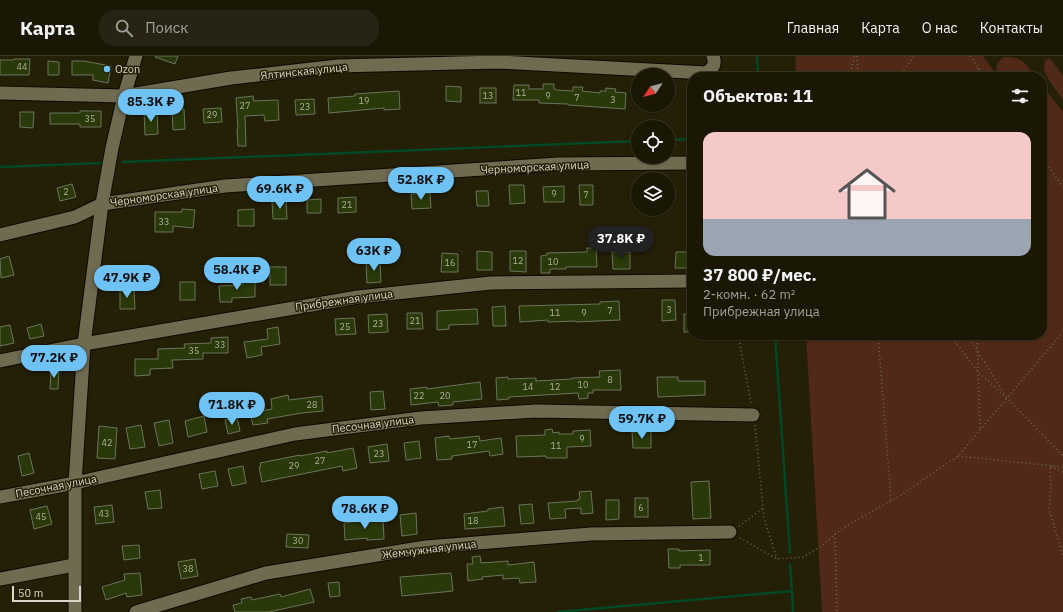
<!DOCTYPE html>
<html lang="ru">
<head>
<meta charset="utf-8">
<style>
	:root { --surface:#1b1705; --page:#282413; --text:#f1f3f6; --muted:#a09f9a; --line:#393627; --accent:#6fc2f4 }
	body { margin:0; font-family:"IBM Plex Sans",sans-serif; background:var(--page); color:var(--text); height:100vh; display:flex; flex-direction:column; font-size:15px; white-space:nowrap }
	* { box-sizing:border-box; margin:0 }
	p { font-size:13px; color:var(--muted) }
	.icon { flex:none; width:22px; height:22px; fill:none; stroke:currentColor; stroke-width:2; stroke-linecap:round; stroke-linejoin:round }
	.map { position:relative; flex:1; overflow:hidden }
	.panel { position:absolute; left:687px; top:16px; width:360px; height:268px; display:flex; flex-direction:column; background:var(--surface); border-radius:16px; box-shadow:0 1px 3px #0004,0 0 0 1px var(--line) }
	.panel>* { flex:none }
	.needle { width:26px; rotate:235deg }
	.fabs { position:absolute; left:631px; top:12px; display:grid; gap:8px }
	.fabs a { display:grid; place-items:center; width:44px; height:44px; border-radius:50%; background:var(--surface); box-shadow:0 1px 3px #0004,0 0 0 1px var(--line); font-size:20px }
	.scale { position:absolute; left:12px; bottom:10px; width:69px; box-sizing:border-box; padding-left:4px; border:2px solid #d9d6c8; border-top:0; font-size:11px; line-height:14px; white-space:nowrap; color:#d9d6c8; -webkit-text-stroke:3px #241f07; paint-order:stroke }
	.price { position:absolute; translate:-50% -34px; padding:0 9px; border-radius:14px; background:var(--accent); color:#111; font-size:13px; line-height:26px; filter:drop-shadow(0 1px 2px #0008) }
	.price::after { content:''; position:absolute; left:50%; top:24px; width:12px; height:9px; margin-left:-6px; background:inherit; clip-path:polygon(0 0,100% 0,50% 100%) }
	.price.on { background:#222; color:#fff }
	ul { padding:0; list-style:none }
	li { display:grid; align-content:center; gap:8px; height:212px; padding:0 16px }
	li span { display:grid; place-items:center; height:124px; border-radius:12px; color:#555 }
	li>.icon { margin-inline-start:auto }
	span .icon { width:72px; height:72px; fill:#fffc; stroke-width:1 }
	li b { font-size:17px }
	h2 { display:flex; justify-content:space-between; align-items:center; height:48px; padding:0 16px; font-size:17px }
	header { display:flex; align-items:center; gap:24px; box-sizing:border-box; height:56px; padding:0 20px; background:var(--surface); border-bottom:1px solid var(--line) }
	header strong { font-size:19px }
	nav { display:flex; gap:22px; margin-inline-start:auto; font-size:14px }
	.search { width:280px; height:36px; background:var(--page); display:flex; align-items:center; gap:10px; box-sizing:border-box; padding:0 14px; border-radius:16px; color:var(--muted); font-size:15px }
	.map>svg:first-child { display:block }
</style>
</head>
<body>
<header>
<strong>Карта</strong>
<div class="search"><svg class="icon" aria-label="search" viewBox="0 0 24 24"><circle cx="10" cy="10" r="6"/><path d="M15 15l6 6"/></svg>Поиск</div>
<nav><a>Главная</a><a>Карта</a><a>О нас</a><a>Контакты</a></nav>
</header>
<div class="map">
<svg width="1063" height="556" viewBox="0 0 1063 556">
	<rect width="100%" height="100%" fill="#241f07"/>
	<!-- green -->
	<g fill="#502918">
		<path d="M 794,0 L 983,0 L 996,18 L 997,8 L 1003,1 C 1022,0 1026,8 1036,21 L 795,21 L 796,1 Z"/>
		<path d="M 1050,2 L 1063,20 L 1063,44 L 1048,23 L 1044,14 L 1045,4 Z"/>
		<path d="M 1042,29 L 1063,56 L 1063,556 L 822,556 L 806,279 L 1042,279 Z"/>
	</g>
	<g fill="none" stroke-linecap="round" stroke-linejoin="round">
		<!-- stream -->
		<g stroke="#004924" stroke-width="2.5">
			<path d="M 757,0 L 758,21"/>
			<path d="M 668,84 L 692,83"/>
			<path d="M 123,106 L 638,85"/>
			<path d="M 0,111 L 102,107"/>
			<path d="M 775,279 L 790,497"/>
			<path d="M 790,508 L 792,535"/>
			<path d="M 558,556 L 792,535 L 793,556"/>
		</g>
	</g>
	<!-- building -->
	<g fill="#2a3909" stroke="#6a745b">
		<path d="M 156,0 L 178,0 L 175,8 L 155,1 Z"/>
		<path d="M 14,3 L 30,3 L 29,19 L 0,19 L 0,4 L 14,4 Z"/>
		<path d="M 48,5 L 59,6 L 59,19 L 48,19 Z"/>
		<path d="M 72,5 L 84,5 L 111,10 L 108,27 L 93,24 L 93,19 L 72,19 Z"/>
		<path d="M 543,28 L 554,28 L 554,33 L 557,34 L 573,35 L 573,31 L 583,31 L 582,35 L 600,37 L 600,35 L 606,35 L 606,32 L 616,33 L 615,36 L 626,37 L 625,53 L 568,49 L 568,48 L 539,47 L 539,44 L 513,44 L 514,29 L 529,29 L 529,33 L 543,33 Z"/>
		<path d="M 446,30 L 461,31 L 461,46 L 446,45 Z"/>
		<rect x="480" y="32" width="16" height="15"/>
		<path d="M 399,35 L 400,53 L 384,54 L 384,52 L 329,57 L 328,42 L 355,40 L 355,38 Z"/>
		<path d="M 253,40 L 254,45 L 278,44 L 279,64 L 265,65 L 264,59 L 245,60 L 246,90 L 238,90 L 237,73 L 238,73 L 236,42 Z"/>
		<path d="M 314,43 L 315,58 L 296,59 L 295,44 Z"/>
		<path d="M 221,52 L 222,66 L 204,67 L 203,53 Z"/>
		<path d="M 184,53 L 185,73 L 173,74 L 172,54 Z"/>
		<path d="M 80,55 L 101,55 L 101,71 L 80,71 L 80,68 L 50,68 L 50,57 L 80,57 Z"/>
		<path d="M 157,55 L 158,78 L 145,79 L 144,56 Z"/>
		<path d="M 20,56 L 34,56 L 33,72 L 20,71 Z"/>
		<path d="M 72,128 L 76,141 L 60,145 L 57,132 Z"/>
		<path d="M 509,129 L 524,129 L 525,147 L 510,148 Z"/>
		<path d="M 579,129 L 593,129 L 593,149 L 580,149 Z"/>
		<path d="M 564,130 L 564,146 L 544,146 L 543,131 Z"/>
		<path d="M 476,135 L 488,135 L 489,150 L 477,150 Z"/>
		<path d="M 430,137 L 431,152 L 412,153 L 411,138 Z"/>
		<path d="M 356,141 L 356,156 L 338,157 L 338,142 Z"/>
		<path d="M 321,143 L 321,157 L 307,157 L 307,144 Z"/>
		<path d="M 286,144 L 287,163 L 273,163 L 272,145 Z"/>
		<path d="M 182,153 L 195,154 L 193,172 L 173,170 L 173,176 L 155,176 L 155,156 L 182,156 Z"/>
		<path d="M 254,153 L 254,170 L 238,170 L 238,154 Z"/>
		<path d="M 587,192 L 596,192 L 597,211 L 566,211 L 566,213 L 550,213 L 550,217 L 541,217 L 541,200 L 547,199 L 547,197 L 587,196 Z"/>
		<path d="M 477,195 L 492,196 L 492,214 L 477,214 Z"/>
		<path d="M 510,195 L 526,195 L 526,216 L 510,215 Z"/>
		<path d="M 612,196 L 630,196 L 630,213 L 613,213 Z"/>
		<path d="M 676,196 L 692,196 L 692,212 L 675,212 Z"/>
		<path d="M 442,197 L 458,198 L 458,216 L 441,216 Z"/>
		<path d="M 9,200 L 14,219 L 1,222 L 0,203 Z"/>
		<path d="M 380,206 L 381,226 L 367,227 L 366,207 Z"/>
		<rect x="270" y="211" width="16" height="18"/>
		<path d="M 243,225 L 255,225 L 255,241 L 232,242 L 232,246 L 220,246 L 219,230 L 243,229 Z"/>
		<rect x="180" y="226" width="15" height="18"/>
		<path d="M 120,233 L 134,233 L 135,253 L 120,253 Z"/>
		<path d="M 662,244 L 675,244 L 676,264 L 662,265 Z"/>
		<path d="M 619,245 L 620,264 L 576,266 L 576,265 L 548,266 L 548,264 L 520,266 L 519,250 L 600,248 L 600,246 Z"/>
		<path d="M 505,250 L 506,270 L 493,270 L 492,251 Z"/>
		<path d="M 477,253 L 478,268 L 449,269 L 449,273 L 437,274 L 437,255 Z"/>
		<path d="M 407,257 L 422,257 L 423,273 L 407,273 Z"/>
		<path d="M 387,258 L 388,276 L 369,277 L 368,259 Z"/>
		<rect x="684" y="258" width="8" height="18"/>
		<path d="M 354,262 L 356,278 L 336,279 L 335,263 Z"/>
		<path d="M 41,268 L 44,280 L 30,283 L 27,272 Z"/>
		<path d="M 10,269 L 14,287 L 0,290 L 0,271 Z"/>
		<path d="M 278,271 L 280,288 L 261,291 L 262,299 L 247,302 L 244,286 L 268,283 L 267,273 Z"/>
		<path d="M 228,281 L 228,297 L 203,297 L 203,303 L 172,304 L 173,312 L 150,313 L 150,319 L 135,320 L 135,303 L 158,303 L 158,293 L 185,292 L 184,288 L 211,287 L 211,282 Z"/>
		<path d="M 51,313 L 59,313 L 58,333 L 50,333 Z"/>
		<path d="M 620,314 L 621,334 L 593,334 L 593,337 L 588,337 L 588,342 L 579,343 L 578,337 L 509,341 L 509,343 L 497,344 L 496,322 L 508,321 L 508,323 L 536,322 L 536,325 L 572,323 L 572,322 L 600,321 L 599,315 Z"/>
		<path d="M 657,321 L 678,321 L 678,325 L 705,325 L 705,339 L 658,341 Z"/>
		<path d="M 480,326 L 482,343 L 453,346 L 453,349 L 439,350 L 438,346 L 411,349 L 410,333 L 427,331 L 427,333 Z"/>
		<path d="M 383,335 L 385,353 L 371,354 L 370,336 Z"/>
		<path d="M 288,339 L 289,344 L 322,340 L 323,355 L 302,357 L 267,363 L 268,367 L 253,369 L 250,357 L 272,353 L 271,343 Z"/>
		<path d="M 204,360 L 207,376 L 188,381 L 185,365 Z"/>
		<path d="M 237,361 L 240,375 L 228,378 L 225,364 Z"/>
		<path d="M 169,364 L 173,387 L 159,390 L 154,367 Z"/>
		<path d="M 141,369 L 145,391 L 130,393 L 126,372 Z"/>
		<path d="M 99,370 L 117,372 L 115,403 L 97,402 Z"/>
		<path d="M 552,373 L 553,377 L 559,376 L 559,378 L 573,378 L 573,375 L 590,374 L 591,390 L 567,391 L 567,402 L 546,402 L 546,400 L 517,401 L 516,380 L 545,379 L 545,374 Z"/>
		<path d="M 651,375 L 651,392 L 633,392 L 632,376 Z"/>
		<path d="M 449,380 L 450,383 L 479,380 L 480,385 L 501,382 L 503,398 L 490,400 L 489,395 L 452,400 L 452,403 L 437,404 L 435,382 Z"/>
		<path d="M 419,385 L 421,402 L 406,404 L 404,387 Z"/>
		<path d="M 387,388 L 389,405 L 370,407 L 368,391 Z"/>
		<path d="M 353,392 L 357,412 L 343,415 L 342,410 L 262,426 L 259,411 L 261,411 L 260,407 L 300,399 L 300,400 L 327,395 L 327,397 Z"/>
		<path d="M 29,397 L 34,417 L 22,420 L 18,400 Z"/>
		<path d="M 243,410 L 246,427 L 232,430 L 228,413 Z"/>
		<path d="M 215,415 L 218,430 L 202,433 L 199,418 Z"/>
		<path d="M 709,425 L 711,462 L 693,463 L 691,426 Z"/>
		<path d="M 160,434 L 162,452 L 148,453 L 145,436 Z"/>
		<path d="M 591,435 L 593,457 L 581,458 L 581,452 L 565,453 L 566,462 L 550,463 L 548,447 L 577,445 L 577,444 L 580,443 L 579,436 Z"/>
		<rect x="635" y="442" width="13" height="19"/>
		<path d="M 606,444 L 619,444 L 619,463 L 606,464 Z"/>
		<path d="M 532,448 L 534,467 L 521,468 L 519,449 Z"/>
		<path d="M 112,449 L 114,466 L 96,468 L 94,451 Z"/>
		<path d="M 47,450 L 52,468 L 34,473 L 30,454 Z"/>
		<path d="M 503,451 L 505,470 L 465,473 L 464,458 L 488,455 L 488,453 Z"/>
		<path d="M 416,457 L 417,478 L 402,480 L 400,459 Z"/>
		<path d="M 383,462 L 384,483 L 367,484 L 367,482 L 345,484 L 344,467 Z"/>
		<path d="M 287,478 L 309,479 L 308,492 L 286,491 Z"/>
		<path d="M 139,489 L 140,502 L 124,504 L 122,490 Z"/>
		<path d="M 668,493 L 679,493 L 679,495 L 710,494 L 710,509 L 680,509 L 680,512 L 669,512 Z"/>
		<path d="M 480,500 L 481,507 L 508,505 L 508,509 L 534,506 L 536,526 L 520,527 L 519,522 L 503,523 L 503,519 L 482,521 L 483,523 L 468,525 L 467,508 L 473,508 L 472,501 Z"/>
		<path d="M 195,503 L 198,520 L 181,523 L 178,506 Z"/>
		<path d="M 140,517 L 142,539 L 127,541 L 126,537 L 106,544 L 102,531 L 125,524 L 124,518 Z"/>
		<path d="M 451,517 L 453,535 L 402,540 L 400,521 Z"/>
		<path d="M 339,526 L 340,540 L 330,541 L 328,527 Z"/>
		<path d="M 310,533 L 314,546 L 269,556 L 235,556 L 233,549 L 242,547 L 241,543 L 251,541 L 252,544 L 280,538 L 281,541 Z"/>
	</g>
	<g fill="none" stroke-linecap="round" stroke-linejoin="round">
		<!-- minor casing -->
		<g stroke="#0d0900" stroke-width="15">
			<g id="minor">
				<path d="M 0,37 L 124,40 L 231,22 L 338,10 L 499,6 L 706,17 C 713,13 716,8 713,0"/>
				<path d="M 0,179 L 75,161 L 102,148 L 225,130 L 558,108 L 692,107"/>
				<path d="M 0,305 L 84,288 L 358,241 L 491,227 L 692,225"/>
				<path d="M 0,441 L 75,427 L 295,378 L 421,362 L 536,355 L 753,359"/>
				<path d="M 0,523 L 74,509"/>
				<path d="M 75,556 L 75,427 L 84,288 L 102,148 L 112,92 L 124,40 L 136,0"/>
				<path d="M 136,556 L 266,517 L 426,491 L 591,478 L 730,476"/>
			</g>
		</g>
		<!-- path -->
		<g stroke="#6d6955" stroke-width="1.5" stroke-dasharray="1 3" stroke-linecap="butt">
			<path d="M 857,0 L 858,21"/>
			<path d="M 970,0 L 985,21"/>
			<path d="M 722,16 L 731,16 L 750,21"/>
			<path d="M 850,21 L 854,0"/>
			<path d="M 899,21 L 914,0"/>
			<path d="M 977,21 L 978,11"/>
			<path d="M 1042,101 L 1063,131"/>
			<path d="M 738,279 L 751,347"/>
			<path d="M 878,279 L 891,444"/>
			<path d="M 950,279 L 978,316 L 1007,342 L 1063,400"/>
			<path d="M 967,279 L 1006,340"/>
			<path d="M 977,279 L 980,373"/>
			<path d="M 755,369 L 764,462 L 777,503"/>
			<path d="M 958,400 L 1063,411"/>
			<path d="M 1063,416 L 1050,410 L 1051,431 L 1049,452 L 1063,501"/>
			<path d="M 739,470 L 763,452"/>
			<path d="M 835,478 L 837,556"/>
			<path d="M 740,482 L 777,503 L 803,501 L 820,491 L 835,478 L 851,467 L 898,441 L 958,400 L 1063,276"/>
		</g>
		<!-- minor -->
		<use href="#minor" stroke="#6f6a50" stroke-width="13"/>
	</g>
	<!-- markers -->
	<circle fill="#6fc2f4" stroke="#241f07" stroke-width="1.5" cx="107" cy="13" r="4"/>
	<g text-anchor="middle" stroke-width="3" stroke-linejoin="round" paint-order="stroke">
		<!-- number labels -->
		<g font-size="9" fill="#adaf98">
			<text x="22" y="14">44</text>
			<text x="521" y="40">11</text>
			<text x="488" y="43">13</text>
			<text x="548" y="43">9</text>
			<text x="577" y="45">7</text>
			<text x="613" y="47">3</text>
			<text x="364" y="48">19</text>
			<text x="245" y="53">27</text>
			<text x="305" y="54">23</text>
			<text x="212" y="62">29</text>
			<text x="90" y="66">35</text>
			<text x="66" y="139">2</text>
			<text x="554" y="141">9</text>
			<text x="586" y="142">7</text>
			<text x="347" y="152">21</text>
			<text x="164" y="169">33</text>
			<text x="518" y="208">12</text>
			<text x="553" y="209">10</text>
			<text x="450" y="210">16</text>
			<text x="669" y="257">3</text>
			<text x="610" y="258">7</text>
			<text x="555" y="260">11</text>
			<text x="584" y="260">9</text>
			<text x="415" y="268">21</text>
			<text x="378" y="271">23</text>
			<text x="345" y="274">25</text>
			<text x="220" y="292">33</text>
			<text x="194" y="298">35</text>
			<text x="610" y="327">8</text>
			<text x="583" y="332">10</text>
			<text x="528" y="334">14</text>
			<text x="555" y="334">12</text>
			<text x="419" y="343">22</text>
			<text x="445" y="343">20</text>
			<text x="312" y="352">28</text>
			<text x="582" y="386">9</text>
			<text x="107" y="390">42</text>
			<text x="472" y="392">17</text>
			<text x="556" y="393">11</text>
			<text x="379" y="401">23</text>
			<text x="320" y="408">27</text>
			<text x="294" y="413">29</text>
			<text x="641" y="455">6</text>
			<text x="104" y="461">43</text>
			<text x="41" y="464">45</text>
			<text x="473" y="468">18</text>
			<text x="298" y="488">30</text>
			<text x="701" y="505">1</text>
			<text x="188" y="516">38</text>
		</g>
		<!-- poi labels -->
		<g font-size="11" fill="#d9d6c8" stroke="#241f07" text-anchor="start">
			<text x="115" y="17">Ozon</text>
		</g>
		<!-- street labels -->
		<g font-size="11" fill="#d9d6c8" stroke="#241f07">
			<text transform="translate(304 15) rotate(-6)" y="4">Ялтинская улица</text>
			<text transform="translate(535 111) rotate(-3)" y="4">Черноморская улица</text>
			<text transform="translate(164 139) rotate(-8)" y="4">Черноморская улица</text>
			<text transform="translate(344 244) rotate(-8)" y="4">Прибрежная улица</text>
			<text transform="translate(373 368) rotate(-7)" y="4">Песочная улица</text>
			<text transform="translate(56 430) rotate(-11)" y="4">Песочная улица</text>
			<text transform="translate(429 493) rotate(-7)" y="4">Жемчужная улица</text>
		</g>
	</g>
</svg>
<div class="fabs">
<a><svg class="needle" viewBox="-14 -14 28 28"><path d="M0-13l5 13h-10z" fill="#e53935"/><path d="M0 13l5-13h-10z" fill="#a09f9a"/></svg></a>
<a><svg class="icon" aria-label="locate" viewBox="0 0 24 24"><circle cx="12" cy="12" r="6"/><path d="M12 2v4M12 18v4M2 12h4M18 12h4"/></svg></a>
<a><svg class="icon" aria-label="layers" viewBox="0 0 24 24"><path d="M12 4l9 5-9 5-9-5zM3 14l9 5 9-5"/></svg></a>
</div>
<div class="scale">50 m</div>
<b class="price" style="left:151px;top:67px">85.3K ₽</b>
<b class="price" style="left:421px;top:145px">52.8K ₽</b>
<b class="price" style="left:280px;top:154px">69.6K ₽</b>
<b class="price on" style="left:621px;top:204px">37.8K ₽</b>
<b class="price" style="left:374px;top:216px">63K ₽</b>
<b class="price" style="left:237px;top:235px">58.4K ₽</b>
<b class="price" style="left:127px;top:243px">47.9K ₽</b>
<b class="price" style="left:54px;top:323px">77.2K ₽</b>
<b class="price" style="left:232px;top:370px">71.8K ₽</b>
<b class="price" style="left:642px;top:384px">59.7K ₽</b>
<b class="price" style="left:365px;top:474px">78.6K ₽</b>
<section class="panel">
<h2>Объектов: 11<svg class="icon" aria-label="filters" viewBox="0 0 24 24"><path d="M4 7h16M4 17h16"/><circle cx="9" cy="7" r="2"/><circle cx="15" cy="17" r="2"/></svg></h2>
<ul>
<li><span style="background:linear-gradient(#f6c9c9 70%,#9aa5b1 0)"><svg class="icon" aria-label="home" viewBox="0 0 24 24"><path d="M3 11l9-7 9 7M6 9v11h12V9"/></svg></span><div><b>37 800 ₽/мес.</b><p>2-комн. · 62 m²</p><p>Прибрежная улица</p></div></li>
</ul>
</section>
</div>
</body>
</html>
